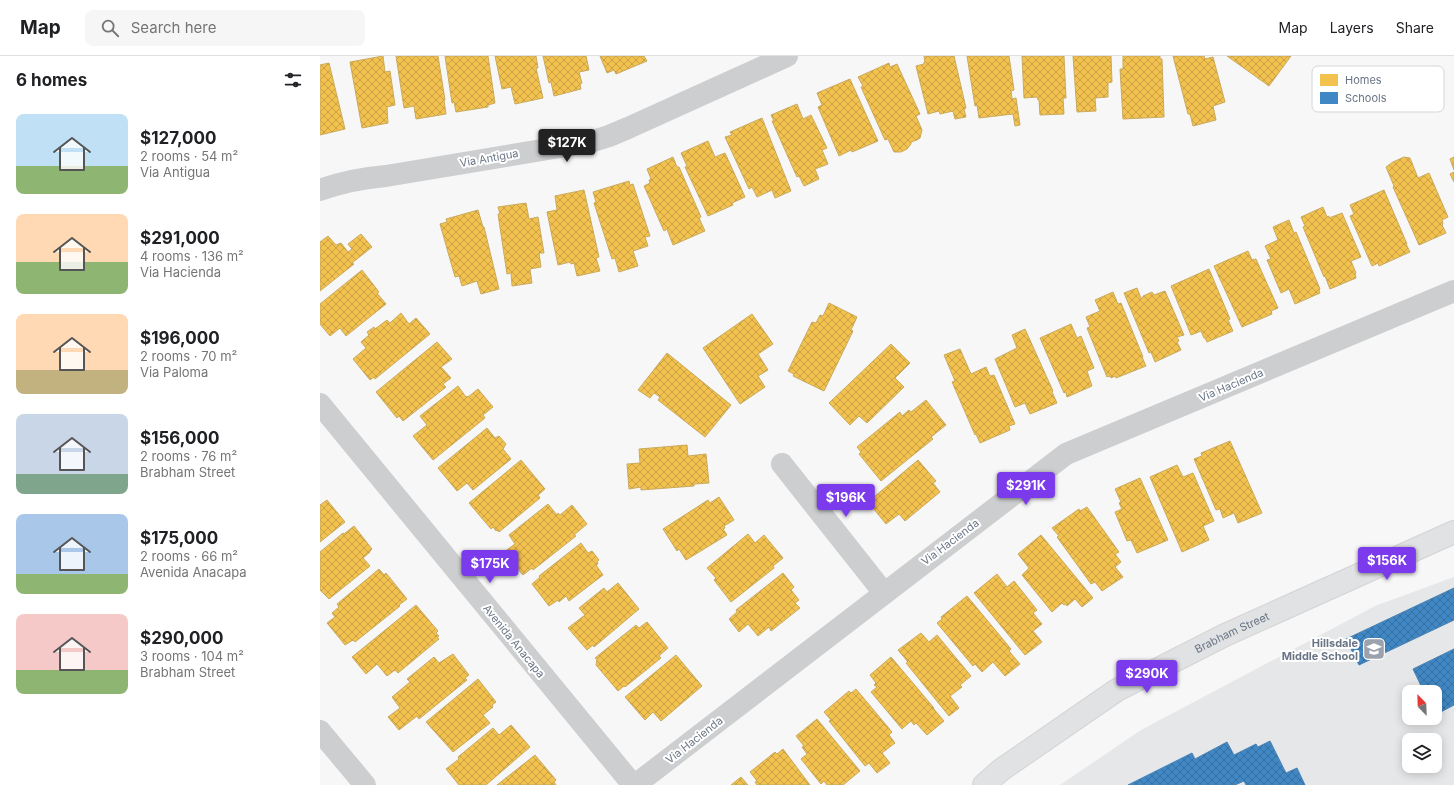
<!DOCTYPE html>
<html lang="en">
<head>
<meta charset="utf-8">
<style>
	:root { --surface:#fff; --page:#f6f6f6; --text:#202124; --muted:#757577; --line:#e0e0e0; --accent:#7c3aed }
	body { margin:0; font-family:Inter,sans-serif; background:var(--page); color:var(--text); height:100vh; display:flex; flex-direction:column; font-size:15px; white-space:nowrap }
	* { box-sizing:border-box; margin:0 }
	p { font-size:13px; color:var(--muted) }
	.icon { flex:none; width:22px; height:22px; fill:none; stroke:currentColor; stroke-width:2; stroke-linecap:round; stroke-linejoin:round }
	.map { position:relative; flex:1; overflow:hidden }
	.drawer { display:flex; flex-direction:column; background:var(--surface); width:320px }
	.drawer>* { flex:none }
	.needle { width:26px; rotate:337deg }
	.controls { position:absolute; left:1082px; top:629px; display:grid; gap:8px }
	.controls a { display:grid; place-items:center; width:40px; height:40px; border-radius:8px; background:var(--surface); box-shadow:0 2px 10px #0003; font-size:20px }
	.price { position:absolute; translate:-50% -34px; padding:0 9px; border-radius:4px; background:var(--accent); color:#fff; font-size:13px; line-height:26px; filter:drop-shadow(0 1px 2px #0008) }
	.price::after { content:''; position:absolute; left:50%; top:24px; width:12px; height:9px; margin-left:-6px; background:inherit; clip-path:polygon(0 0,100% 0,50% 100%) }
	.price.current { background:#222; color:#fff }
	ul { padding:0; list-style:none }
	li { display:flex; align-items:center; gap:12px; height:100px; padding:0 16px }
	li span { display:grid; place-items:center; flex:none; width:112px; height:80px; border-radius:8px; color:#555 }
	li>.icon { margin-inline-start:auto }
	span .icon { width:48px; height:48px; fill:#fffc; stroke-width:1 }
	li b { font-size:17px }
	h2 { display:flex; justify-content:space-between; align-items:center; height:48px; padding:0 16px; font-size:17px }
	header { display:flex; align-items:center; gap:24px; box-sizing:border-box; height:56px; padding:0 20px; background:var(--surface); border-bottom:1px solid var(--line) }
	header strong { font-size:19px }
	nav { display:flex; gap:22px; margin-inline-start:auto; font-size:14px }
	.search { width:280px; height:36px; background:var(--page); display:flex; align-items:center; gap:10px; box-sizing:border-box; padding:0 14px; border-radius:8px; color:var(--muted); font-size:15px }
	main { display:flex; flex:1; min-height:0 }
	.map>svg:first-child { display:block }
</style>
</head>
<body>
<header>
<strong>Map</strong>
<div class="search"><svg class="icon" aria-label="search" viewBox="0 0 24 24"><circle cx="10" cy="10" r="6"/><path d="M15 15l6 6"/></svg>Search here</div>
<nav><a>Map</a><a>Layers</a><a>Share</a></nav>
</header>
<main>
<section class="drawer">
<h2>6 homes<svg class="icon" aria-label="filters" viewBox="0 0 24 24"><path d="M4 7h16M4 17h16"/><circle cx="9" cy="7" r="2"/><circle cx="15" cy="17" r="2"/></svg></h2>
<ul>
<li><span style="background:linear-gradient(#bfe0f5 65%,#8fb573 0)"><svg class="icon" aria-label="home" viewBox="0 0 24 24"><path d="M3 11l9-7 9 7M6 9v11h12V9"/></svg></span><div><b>$127,000</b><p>2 rooms · 54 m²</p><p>Via Antigua</p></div></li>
<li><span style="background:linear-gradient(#ffd9b3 60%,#8fb573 0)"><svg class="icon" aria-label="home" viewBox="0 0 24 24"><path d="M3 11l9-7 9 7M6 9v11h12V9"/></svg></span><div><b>$291,000</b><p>4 rooms · 136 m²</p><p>Via Hacienda</p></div></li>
<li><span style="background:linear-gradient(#ffd9b3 70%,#c2b280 0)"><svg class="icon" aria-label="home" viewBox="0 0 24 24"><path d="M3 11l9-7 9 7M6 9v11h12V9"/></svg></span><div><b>$196,000</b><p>2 rooms · 70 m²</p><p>Via Paloma</p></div></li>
<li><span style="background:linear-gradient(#c9d6e8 75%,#7fa58c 0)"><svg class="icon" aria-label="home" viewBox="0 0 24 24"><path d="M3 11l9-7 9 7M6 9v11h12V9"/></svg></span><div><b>$156,000</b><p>2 rooms · 76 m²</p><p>Brabham Street</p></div></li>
<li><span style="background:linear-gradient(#a9c7e8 75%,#8fb573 0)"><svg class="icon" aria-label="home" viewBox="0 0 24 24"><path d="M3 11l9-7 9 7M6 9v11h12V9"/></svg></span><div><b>$175,000</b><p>2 rooms · 66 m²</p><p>Avenida Anacapa</p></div></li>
<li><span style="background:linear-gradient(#f6c9c9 70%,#8fb573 0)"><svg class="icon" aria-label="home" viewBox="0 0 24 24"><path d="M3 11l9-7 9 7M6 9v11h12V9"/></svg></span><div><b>$290,000</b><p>3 rooms · 104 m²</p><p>Brabham Street</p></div></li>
</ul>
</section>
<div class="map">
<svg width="1134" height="729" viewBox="0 0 1134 729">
	<defs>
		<pattern id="homes-cross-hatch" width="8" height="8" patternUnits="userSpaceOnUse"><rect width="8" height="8" fill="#f2c14e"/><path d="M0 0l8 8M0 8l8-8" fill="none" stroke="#c8a146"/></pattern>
		<pattern id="schools-cross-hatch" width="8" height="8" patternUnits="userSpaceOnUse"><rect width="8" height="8" fill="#3f88c5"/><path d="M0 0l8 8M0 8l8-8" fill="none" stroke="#376f9e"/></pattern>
	</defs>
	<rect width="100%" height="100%" fill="#f7f7f7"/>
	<!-- built -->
	<path fill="#e6e7e8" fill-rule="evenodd" d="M 1134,521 L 1134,729 L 740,729 L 821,674 L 1055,550 ZM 1089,636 L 1115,636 L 1115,662 L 1089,662 ZM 1089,684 L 1115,684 L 1115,710 L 1089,710 Z"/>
	<!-- homes -->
	<g fill="url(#homes-cross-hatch)" stroke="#c9aa5e">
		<path d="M 63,0 L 65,16 L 70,15 L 75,49 L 67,51 L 68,67 L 42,72 L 30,6 Z"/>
		<path d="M 76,0 L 118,0 L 125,44 L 124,44 L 126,58 L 96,63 L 94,50 L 84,52 Z"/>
		<path d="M 125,0 L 168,0 L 175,47 L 168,49 L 168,51 L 136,56 L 134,46 L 132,47 Z"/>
		<path d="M 175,0 L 216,0 L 218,12 L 216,12 L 223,42 L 195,48 L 191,31 L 182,33 Z"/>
		<path d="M 223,0 L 266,0 L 269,14 L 259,16 L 262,27 L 260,28 L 261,33 L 234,40 L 231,26 L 229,27 Z"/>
		<path d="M 280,0 L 324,0 L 327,5 L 296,18 L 294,14 L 287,17 Z"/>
		<path d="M 604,0 L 634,0 L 646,52 L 644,53 L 646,61 L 635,63 L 633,55 L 620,58 L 619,55 L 608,58 L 596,10 L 604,8 L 604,6 L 605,6 Z"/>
		<path d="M 647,0 L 689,0 L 694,34 L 691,35 L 692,43 L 696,42 L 700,69 L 695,70 L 693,58 L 659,62 L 657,49 L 655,50 Z"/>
		<path d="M 702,0 L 744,0 L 746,42 L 743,42 L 744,58 L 720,59 L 719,44 L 718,44 L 717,41 L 704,42 Z"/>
		<path d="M 753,0 L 791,0 L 792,26 L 788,27 L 788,41 L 775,42 L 776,55 L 757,56 Z"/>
		<path d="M 803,0 L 840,0 L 840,3 L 842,3 L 844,61 L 803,63 L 800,13 L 803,13 Z"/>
		<path d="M 853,0 L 884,0 L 885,3 L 893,1 L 905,46 L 893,50 L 896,64 L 873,70 L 870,58 L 868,58 Z"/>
		<path d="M 907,0 L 971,0 L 949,30 Z"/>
		<path d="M 9,7 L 25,73 L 0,79 L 0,9 Z"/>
		<path d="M 569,7 L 570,11 L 577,8 L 600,58 L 596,60 L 602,74 L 600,82 L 597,84 L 591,86 L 591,88 L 587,93 L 581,96 L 574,96 L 568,83 L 565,84 L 541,31 L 543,30 L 538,21 Z"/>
		<path d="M 530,23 L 558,85 L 532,96 L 531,94 L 519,100 L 498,51 L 502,49 L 497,37 Z"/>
		<path d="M 477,48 L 483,63 L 491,59 L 507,92 L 502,94 L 508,108 L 495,113 L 499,123 L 484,130 L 479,120 L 477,121 L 452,65 L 454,65 L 451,59 Z"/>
		<path d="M 442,62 L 471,135 L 455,142 L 452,134 L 437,141 L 432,131 L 429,133 L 405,81 L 412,79 L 410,76 Z"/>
		<path d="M 388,85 L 395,101 L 405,97 L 425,141 L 412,147 L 413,149 L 388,160 L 365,111 L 367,110 L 361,97 Z"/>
		<path d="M 353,101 L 357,111 L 359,111 L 381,161 L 379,162 L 385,175 L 353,189 L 347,173 L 344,175 L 324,130 L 330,127 L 329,124 L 331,123 L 327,113 Z"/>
		<path d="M 1084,101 L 1090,102 L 1098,122 L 1109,117 L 1128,161 L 1122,164 L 1123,168 L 1122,169 L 1126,177 L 1099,189 L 1073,131 L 1074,130 L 1066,111 L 1073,106 Z"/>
		<path d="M 1134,101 L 1134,114 L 1130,103 Z"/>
		<path d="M 1134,116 L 1134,126 L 1130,118 Z"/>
		<path d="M 309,125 L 310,129 L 313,128 L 330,180 L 325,181 L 328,190 L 313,195 L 318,210 L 299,216 L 295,202 L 292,203 L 274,147 L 276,146 L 273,136 Z"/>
		<path d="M 264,134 L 279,201 L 276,202 L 280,215 L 257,220 L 254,207 L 251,208 L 250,206 L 238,209 L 227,156 L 237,154 L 235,140 Z"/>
		<path d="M 1064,134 L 1087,188 L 1086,188 L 1090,196 L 1059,210 L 1058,207 L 1052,210 L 1030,160 L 1034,158 L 1030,149 Z"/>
		<path d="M 206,147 L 209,163 L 218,161 L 224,197 L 219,197 L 221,211 L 210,213 L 212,227 L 192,230 L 191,217 L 187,218 L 178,158 L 180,158 L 178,151 Z"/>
		<path d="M 1003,151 L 1007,161 L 1009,160 L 1009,162 L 1022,157 L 1041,201 L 1031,205 L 1036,217 L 1035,217 L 1036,222 L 1010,233 L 1005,220 L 1004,221 L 983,171 L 985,170 L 981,161 Z"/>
		<path d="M 158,154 L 163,171 L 164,171 L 179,233 L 161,238 L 157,225 L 142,230 L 139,220 L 135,221 L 120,168 L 127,166 L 126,163 Z"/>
		<path d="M 969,164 L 974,177 L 976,176 L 1000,233 L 999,234 L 1000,237 L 975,248 L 969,233 L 961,237 L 947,204 L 951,203 L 945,190 L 958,184 L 953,171 Z"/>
		<path d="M 41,178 L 52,191 L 32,207 L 34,208 L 0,235 L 0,186 L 8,180 L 16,189 L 21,187 L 28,196 L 32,193 L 28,188 Z"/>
		<path d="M 928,195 L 932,204 L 936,203 L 958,252 L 951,255 L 952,258 L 922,271 L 894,210 Z"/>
		<path d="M 889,213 L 910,263 L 908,264 L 913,275 L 887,286 L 885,282 L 884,282 L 881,275 L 871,279 L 851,230 Z"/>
		<path d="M 42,214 L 59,236 L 57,237 L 66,248 L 26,280 L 20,272 L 10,280 L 0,268 L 0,248 Z"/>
		<path d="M 817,232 L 821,242 L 823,242 L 823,240 L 832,236 L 834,239 L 845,235 L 864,279 L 857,281 L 859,285 L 857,286 L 861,294 L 835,306 L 831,296 L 829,297 L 804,237 Z"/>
		<path d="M 793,236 L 798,248 L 801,247 L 823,301 L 822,301 L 826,310 L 796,322 L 795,320 L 791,322 L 790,320 L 787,321 L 767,272 L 770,271 L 766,261 L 780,255 L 775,244 Z"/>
		<path d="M 509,247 L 537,261 L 531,274 L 533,275 L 504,335 L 473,320 L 474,318 L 468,315 L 492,266 L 496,267 L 500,259 L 503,260 Z"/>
		<path d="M 81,257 L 89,268 L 96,262 L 110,278 L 55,323 L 54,321 L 50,324 L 33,303 L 46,292 L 41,286 L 49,279 L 47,276 L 54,271 L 55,273 L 67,264 L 70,267 Z"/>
		<path d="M 432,258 L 453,288 L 438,298 L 448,314 L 438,320 L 445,331 L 420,348 L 383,292 Z"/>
		<path d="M 751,268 L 757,282 L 761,280 L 774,312 L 767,315 L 772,330 L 747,341 L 746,336 L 744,337 L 720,282 Z"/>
		<path d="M 705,273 L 733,335 L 732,336 L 737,347 L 710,358 L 705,347 L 695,351 L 675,303 L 697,292 L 692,279 Z"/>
		<path d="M 117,286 L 132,303 L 121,311 L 131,322 L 123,328 L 126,331 L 83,365 L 79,360 L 77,362 L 56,336 Z"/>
		<path d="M 571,288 L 590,307 L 575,322 L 584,331 L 547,367 L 539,360 L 530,369 L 509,347 Z"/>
		<path d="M 640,293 L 651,318 L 666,311 L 670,320 L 674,319 L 695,368 L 689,370 L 690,374 L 660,387 L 656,378 L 655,379 L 632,326 L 635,325 L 624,299 Z"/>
		<path d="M 347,297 L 411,349 L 385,381 L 338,344 L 340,341 L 334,337 L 330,342 L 318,334 Z"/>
		<path d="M 138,330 L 146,341 L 148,340 L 148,341 L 158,333 L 173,351 L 163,359 L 165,362 L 113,404 L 93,380 L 107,369 L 100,360 Z"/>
		<path d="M 606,344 L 626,369 L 611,381 L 613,383 L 561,425 L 539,398 L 541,396 L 537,391 L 580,356 L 582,360 L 589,354 L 591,356 Z"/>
		<path d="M 167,372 L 175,382 L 179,380 L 186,388 L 183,393 L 191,403 L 153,434 L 147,427 L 137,435 L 118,412 Z"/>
		<path d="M 910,385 L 942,457 L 918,467 L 914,457 L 903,462 L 900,453 L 896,454 L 874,403 L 882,400 L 881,397 Z"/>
		<path d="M 367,389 L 368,400 L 386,398 L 389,427 L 374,428 L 374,430 L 321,434 L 321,431 L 309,433 L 307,408 L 320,407 L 319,393 Z"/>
		<path d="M 201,404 L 225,433 L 218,439 L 220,442 L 179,476 L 177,474 L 176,475 L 173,471 L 171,473 L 149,447 Z"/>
		<path d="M 598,404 L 616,425 L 613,427 L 620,436 L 585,465 L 579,458 L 566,468 L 548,446 Z"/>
		<path d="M 857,409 L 863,421 L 873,417 L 894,465 L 883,470 L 889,484 L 862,496 L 830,421 Z"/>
		<path d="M 820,422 L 848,484 L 817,497 L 811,484 L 807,485 L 795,456 L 802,453 L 799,447 L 801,446 L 795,433 Z"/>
		<path d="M 399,441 L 414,464 L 404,470 L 405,472 L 403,473 L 407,479 L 366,504 L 359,493 L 357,495 L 343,473 L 388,444 L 390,447 Z"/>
		<path d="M 7,444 L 25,466 L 0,486 L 0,449 Z"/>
		<path d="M 228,448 L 237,459 L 238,457 L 240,459 L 252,449 L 267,468 L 254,479 L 256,480 L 213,514 L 212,512 L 203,519 L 184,496 L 195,488 L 189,479 Z"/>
		<path d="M 767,451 L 799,496 L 795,498 L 801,506 L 795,511 L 803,521 L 782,535 L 775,526 L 771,528 L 737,481 L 739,480 L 732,472 L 759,453 L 760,455 Z"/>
		<path d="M 34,470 L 52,493 L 50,495 L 50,496 L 43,502 L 50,510 L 9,543 L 0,534 L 0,496 L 23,477 L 24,478 Z"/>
		<path d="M 428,478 L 435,487 L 444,479 L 463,502 L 453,510 L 454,512 L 411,546 L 394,524 L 396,522 L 387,512 Z"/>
		<path d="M 721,479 L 773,542 L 762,551 L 755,543 L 747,550 L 746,548 L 744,549 L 742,547 L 732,556 L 702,519 L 709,512 L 698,498 Z"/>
		<path d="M 261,487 L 268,497 L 272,495 L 279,504 L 277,506 L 278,508 L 276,509 L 283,519 L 249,545 L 246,540 L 239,546 L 238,544 L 229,550 L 212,528 L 220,521 L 219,520 Z"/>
		<path d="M 59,513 L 64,519 L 66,517 L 87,543 L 79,549 L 80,550 L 35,586 L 33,584 L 25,589 L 7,567 L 15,561 L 12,557 L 19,551 L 17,548 Z"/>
		<path d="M 463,517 L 474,531 L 471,534 L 479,544 L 475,547 L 480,552 L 451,575 L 449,571 L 438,580 L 428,568 L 419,576 L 409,563 L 417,556 L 416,554 Z"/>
		<path d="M 677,518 L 687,531 L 694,525 L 717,554 L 713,557 L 722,568 L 713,575 L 722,586 L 705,599 L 654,537 Z"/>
		<path d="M 298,527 L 319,553 L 274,591 L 273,589 L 267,594 L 248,572 L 265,559 L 259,552 L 284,532 L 287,536 Z"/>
		<path d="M 647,540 L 691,593 L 689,595 L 700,608 L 685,620 L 673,606 L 662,616 L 655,608 L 653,610 L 617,567 L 622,563 L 621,561 Z"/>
		<path d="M 96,549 L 118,575 L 116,577 L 119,580 L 117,581 L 119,583 L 78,617 L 75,614 L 67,620 L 57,608 L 46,618 L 32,601 Z"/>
		<path d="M 327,566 L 348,592 L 339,600 L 341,602 L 305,631 L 304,630 L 298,635 L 276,609 L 277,603 L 275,602 L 316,569 L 319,572 Z"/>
		<path d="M 601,577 L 609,586 L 617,579 L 651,620 L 640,629 L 642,631 L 630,640 L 639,652 L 629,660 L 586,607 L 588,606 L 578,594 Z"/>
		<path d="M 133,598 L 149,619 L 145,622 L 147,624 L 99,663 L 97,660 L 79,674 L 68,661 L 80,652 L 72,641 L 90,626 L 87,623 L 114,601 L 119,607 Z"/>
		<path d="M 356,599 L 382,630 L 341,665 L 333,656 L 325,664 L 305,641 Z"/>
		<path d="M 571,601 L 614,652 L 613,652 L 624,665 L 607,679 L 596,667 L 594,669 L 591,665 L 582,673 L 551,636 L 557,631 L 554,629 L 556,627 L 550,619 Z"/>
		<path d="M 158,623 L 176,646 L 172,649 L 173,651 L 163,659 L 170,667 L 133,696 L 106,666 Z"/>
		<path d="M 536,633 L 572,676 L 569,679 L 575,687 L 562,697 L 570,707 L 557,717 L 549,707 L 545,710 L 509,665 L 511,664 L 504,656 L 529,635 L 531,637 Z"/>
		<path d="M 497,663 L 540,715 L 523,729 L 507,729 L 504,725 L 501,728 L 481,703 L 487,698 L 482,691 L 484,690 L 476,680 Z"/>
		<path d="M 191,669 L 210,691 L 166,729 L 139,729 L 126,713 L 139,703 L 138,701 L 173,672 L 179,679 Z"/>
		<path d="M 463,693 L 490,729 L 437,729 L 435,726 L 437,725 L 430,716 L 455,696 L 457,698 Z"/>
		<path d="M 215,699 L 236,724 L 234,726 L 236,729 L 177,729 Z"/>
		<path d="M 421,721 L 428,729 L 411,729 Z"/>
	</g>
	<!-- schools -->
	<g fill="url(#schools-cross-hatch)" stroke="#4c82b2">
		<path d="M 1134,532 L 1134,564 L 1039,609 L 1026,583 Z"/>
		<path d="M 1134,593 L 1134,649 L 1115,659 L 1115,636 L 1104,636 L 1093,613 Z"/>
		<path d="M 950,685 L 966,717 L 977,712 L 985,729 L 926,729 L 924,725 L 915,729 L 808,729 L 872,697 L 875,703 L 907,686 L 914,699 L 936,688 L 938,691 Z"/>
	</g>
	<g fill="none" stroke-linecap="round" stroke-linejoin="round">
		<!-- major casing -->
		<g stroke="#d3d4d5" stroke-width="24">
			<g id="major">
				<path id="s1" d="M 664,729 L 681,714 L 797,634 L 905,579 L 1134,476"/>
			</g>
		</g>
		<!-- minor -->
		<g stroke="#cdced0" stroke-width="22">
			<path d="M 0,134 C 22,126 43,122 66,120 L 270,86 L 289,80 L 308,72 L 467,0"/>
			<path d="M 0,348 L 313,729"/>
			<path d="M 462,408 L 564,537"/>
			<path d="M 0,675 L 45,729"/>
			<path d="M 315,729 L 746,398 L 1134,235"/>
		</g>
		<!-- major -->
		<use href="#major" stroke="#e1e2e3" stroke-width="22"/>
	</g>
	<!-- icons -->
	<defs>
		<g id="school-square" transform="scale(1.15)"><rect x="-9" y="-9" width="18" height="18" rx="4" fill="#9ba2ad" stroke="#fff"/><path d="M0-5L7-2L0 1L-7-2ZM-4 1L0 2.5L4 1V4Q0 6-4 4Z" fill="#fff"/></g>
	</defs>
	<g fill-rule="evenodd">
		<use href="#school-square" x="1054" y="593"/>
	</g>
	<g text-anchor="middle" stroke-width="4" stroke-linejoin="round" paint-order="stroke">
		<!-- street labels -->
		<g font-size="11" fill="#697585" stroke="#fff">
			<text transform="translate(169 102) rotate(-10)" y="4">Via Antigua</text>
			<text transform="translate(911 329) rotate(-23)" y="4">Via Hacienda</text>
			<text transform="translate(630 486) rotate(-37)" y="4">Via Hacienda</text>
			<text dy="4" stroke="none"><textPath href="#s1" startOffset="292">Brabham Street</textPath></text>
			<text transform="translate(194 585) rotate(51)" y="4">Avenida Anacapa</text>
			<text transform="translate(374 684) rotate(-38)" y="4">Via Hacienda</text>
		</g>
		<!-- poi labels -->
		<g font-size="11" font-weight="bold" fill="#697585" stroke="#fff" text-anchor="end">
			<text x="1038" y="591">Hillsdale<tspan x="1038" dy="13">Middle School</tspan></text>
		</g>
	</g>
	<!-- legend -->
	<rect x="992" y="10" width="132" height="46" rx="6" fill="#fff" stroke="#d2d6da" stroke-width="1"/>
	<rect x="1000" y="18" width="18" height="12" fill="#f2c14e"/>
	<rect x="1000" y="36" width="18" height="12" fill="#3f88c5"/>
	<g font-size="11" fill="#697585">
		<text x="1025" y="28">Homes</text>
		<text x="1025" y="46">Schools</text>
	</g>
</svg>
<div class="controls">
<a><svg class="needle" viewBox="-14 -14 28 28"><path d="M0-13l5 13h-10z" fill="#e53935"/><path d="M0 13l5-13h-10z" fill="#757577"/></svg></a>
<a><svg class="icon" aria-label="layers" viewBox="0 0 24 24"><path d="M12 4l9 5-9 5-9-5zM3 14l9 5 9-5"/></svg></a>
</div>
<b class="price current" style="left:247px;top:107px">$127K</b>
<b class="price" style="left:706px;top:450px">$291K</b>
<b class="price" style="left:526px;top:462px">$196K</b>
<b class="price" style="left:1067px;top:525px">$156K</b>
<b class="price" style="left:170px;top:528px">$175K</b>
<b class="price" style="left:827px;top:638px">$290K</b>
</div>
</main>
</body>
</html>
